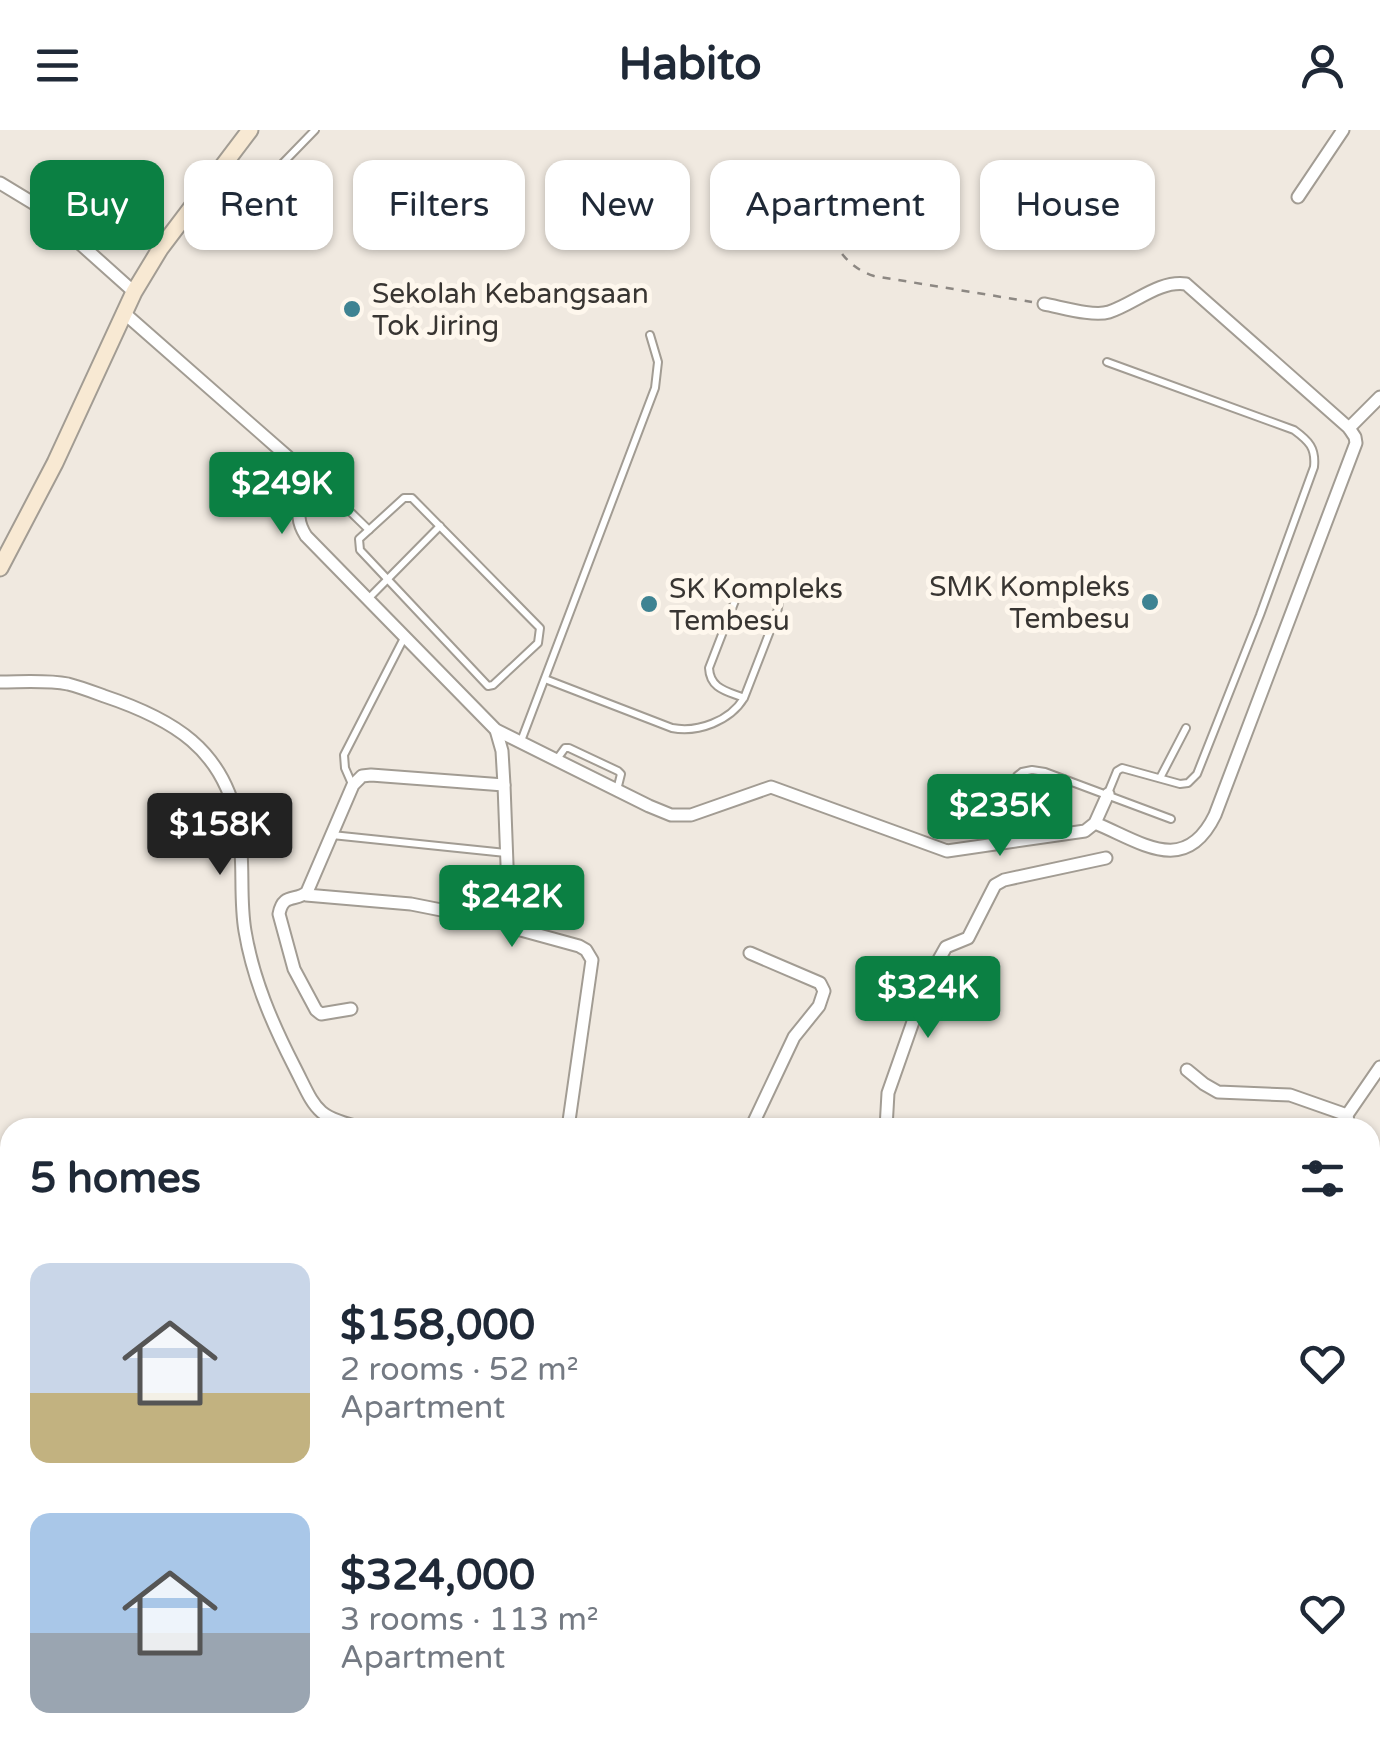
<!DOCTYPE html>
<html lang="en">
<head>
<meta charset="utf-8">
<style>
	:root { --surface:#fff; --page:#f2f2f3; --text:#1f2937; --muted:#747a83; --accent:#0b8043 }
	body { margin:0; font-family:"Varela Round",sans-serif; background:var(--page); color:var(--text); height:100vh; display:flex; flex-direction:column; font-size:38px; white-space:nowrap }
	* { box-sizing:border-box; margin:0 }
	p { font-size:32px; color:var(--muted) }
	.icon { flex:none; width:55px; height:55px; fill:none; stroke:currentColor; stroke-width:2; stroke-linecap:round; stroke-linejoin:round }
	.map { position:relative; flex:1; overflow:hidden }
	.side { position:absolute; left:0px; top:988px; width:1380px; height:642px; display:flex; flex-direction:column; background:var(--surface); border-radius:30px 30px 0 0; box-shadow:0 2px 8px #0004 }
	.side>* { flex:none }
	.top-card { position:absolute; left:30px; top:30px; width:1320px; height:90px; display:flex; gap:20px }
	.price { position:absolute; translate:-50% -85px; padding:0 22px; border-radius:10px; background:var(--accent); color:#fff; font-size:32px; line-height:65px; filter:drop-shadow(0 2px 5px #0008) }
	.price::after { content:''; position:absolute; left:50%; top:60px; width:30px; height:22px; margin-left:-15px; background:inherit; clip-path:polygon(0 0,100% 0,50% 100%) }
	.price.selected { background:#222; color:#fff }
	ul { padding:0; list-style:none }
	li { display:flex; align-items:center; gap:30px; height:250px; padding:0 30px }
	li span { display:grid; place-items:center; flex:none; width:280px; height:200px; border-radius:20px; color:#555 }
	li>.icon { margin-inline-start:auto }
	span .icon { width:120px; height:120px; fill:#fffc; stroke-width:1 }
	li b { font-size:42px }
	h2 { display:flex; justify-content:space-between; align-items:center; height:120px; padding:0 30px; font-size:42px }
	.tag { padding:0 35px; border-radius:20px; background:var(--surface); box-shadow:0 2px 8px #0004; font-size:35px; line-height:90px }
	.tag.selected { background:var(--accent); color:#fff }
	header { display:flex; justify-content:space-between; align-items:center; height:130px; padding:0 30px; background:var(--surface); font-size:45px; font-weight:700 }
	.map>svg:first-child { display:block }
</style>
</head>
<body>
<header><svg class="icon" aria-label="menu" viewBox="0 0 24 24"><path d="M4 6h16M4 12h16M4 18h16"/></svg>Habito<svg class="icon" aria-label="person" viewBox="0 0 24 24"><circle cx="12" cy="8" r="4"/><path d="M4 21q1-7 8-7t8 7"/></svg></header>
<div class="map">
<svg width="1380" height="1628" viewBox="0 0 1380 1628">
	<rect width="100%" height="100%" fill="#f0e9e0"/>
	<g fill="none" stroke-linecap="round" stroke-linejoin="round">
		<!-- lane casing -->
		<g stroke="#a29c93" stroke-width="10">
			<g id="lane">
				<path d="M 247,101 L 270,50 L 281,35 L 315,0"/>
				<path d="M 1107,232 L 1294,300 C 1309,311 1316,318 1314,337 L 1260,485 L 1197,644 L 1188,653 L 1180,654 L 1122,638 L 1117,641 L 1108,663"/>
				<path d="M 304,351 L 329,361 L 369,400"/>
				<path d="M 404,368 L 412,368 L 540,498 L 538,513 L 493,555 L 488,556 L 360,420 L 359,409 Z"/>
				<path d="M 368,469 L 440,396"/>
				<path d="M 545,549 L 672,598 C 698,603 730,591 744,568 L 777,483 L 779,472 L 775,465 C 761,460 751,453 738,463 L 709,538 C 710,559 727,561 744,568"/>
				<path d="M 521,611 L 655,258 L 658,232 L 650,205"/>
				<path d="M 557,629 L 565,618 L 569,618 L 618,641 L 621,644 L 617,660"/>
				<path d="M 1160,648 L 1186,598"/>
				<path d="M 352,654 L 345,638 L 344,625 L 404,508"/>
				<path d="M 332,705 L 506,723"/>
				<path d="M 991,715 L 1017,646 L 1022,642 L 1032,640 L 1045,642 L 1171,689"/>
			</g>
		</g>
		<!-- street casing -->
		<g stroke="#a29c93" stroke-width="15">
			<g id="street">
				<path d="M 0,53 L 38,76 L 134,162"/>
				<path d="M 1298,67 L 1343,0"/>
				<path d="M 1044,174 C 1061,177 1093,187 1109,182 C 1134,174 1159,150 1186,154 L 1349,298 L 1355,307 L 1356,313 L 1215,685 C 1185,747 1141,712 1095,693"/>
				<path d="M 123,182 L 288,327 C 294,333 300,340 302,349 C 307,372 290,381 306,406 L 496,600 L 649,676 L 671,685 L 691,685 L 771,657 L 947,721 L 1085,701 L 1095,693 L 1108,664"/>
				<path d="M 1349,298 L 1380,267"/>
				<path d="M 0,552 C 22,552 47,550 68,554 C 80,557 93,562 104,566 C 173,589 224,619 238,695 C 245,730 239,766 245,801 C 253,849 272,893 294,936 C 316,979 314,987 363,998"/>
				<path d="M 496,600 L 502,621 L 504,655 L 509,787 L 517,799 L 579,816 L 586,820 L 592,830 L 568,998"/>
				<path d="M 306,765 L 411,774 L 512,794"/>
				<path d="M 750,823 L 820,853 L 824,861 L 819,876 L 794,907 L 751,998"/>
				<path d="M 351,879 L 321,884 L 316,880 L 294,839 L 279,784 C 283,762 296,772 307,762 L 353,655 L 362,646 L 371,645 L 504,655"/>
				<path d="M 1187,940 L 1204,954 L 1218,962 L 1290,965 L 1347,985"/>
				<path d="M 886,998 L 888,963 L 928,849 L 946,817 L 968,808 L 995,755 L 1004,750 L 1106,728"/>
				<path d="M 1349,998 L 1347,985 L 1380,937"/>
				<path d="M 0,1586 L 10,1584"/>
				<path d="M 73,1628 L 74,1620"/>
				<path d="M 242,1628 L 243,1620"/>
				<path d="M 356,1628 L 358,1620"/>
				<path d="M 614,1628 L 615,1620"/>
				<path d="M 759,1628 L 760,1620"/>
				<path d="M 1066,1628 L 1070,1620"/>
			</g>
		</g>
		<!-- secondary casing -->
		<g stroke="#a29c93" stroke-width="19">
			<path id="secondary" d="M 0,438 L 55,333 L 134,162 L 160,119 L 250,0"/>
		</g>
		<!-- highway casing -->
		<g stroke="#cbcaca" stroke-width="24">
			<g id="highway">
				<path d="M 0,1173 L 10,1175"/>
				<path d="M 0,1197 L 10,1197"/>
				<path d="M 1370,1243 L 1380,1243"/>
			</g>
		</g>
		<!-- path -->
		<path stroke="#8d8883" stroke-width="2.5" stroke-dasharray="8 8" stroke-linecap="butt" d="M 819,82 C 834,111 841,135 874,146 L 1032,172"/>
		<!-- lane -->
		<use href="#lane" stroke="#fff" stroke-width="6"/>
		<!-- street -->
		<use href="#street" stroke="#fff" stroke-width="11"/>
		<!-- secondary -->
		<use href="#secondary" stroke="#f8e9d3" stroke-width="15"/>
		<!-- highway -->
		<use href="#highway" stroke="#e9b66c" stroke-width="20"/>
	</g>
	<!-- markers -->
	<g fill="#3f8392" stroke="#fef7ed" stroke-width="4">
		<circle cx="352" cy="179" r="10"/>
		<circle cx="1150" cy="472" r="10"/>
		<circle cx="649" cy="474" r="10"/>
	</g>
	<g text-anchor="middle" stroke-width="10" stroke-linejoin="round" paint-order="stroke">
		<!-- poi labels -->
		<g font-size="28" fill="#383532" stroke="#fef7ed" text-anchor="start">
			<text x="372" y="173">Sekolah Kebangsaan<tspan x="372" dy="32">Tok Jiring</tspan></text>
			<text x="1130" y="466" text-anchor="end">SMK Kompleks<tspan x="1130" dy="32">Tembesu</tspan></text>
			<text x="669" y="468">SK Kompleks<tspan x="669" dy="32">Tembesu</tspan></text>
		</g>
	</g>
</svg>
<b class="price" style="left:282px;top:407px">$249K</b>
<b class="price" style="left:1000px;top:729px">$235K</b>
<b class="price selected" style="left:220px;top:748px">$158K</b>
<b class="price" style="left:512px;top:820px">$242K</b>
<b class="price" style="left:928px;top:911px">$324K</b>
<div class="top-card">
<a class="tag selected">Buy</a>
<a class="tag">Rent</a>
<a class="tag">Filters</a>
<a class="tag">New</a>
<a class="tag">Apartment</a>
<a class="tag">House</a>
</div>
<section class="side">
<h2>5 homes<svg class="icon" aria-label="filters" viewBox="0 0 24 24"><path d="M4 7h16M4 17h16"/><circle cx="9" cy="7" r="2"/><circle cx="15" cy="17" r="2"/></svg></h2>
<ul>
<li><span style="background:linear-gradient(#c9d6e8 65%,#c2b280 0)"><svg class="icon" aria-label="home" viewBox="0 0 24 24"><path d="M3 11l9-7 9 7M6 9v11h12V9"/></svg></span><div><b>$158,000</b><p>2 rooms · 52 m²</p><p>Apartment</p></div><svg class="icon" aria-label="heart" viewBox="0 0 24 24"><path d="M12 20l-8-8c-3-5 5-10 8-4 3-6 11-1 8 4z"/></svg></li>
<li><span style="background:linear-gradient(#a9c7e8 60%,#9aa5b1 0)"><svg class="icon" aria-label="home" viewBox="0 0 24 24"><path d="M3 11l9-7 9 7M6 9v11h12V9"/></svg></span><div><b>$324,000</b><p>3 rooms · 113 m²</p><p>Apartment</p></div><svg class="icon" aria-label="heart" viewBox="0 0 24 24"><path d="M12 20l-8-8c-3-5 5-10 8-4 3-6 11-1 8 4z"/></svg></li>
</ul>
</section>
</div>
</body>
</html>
